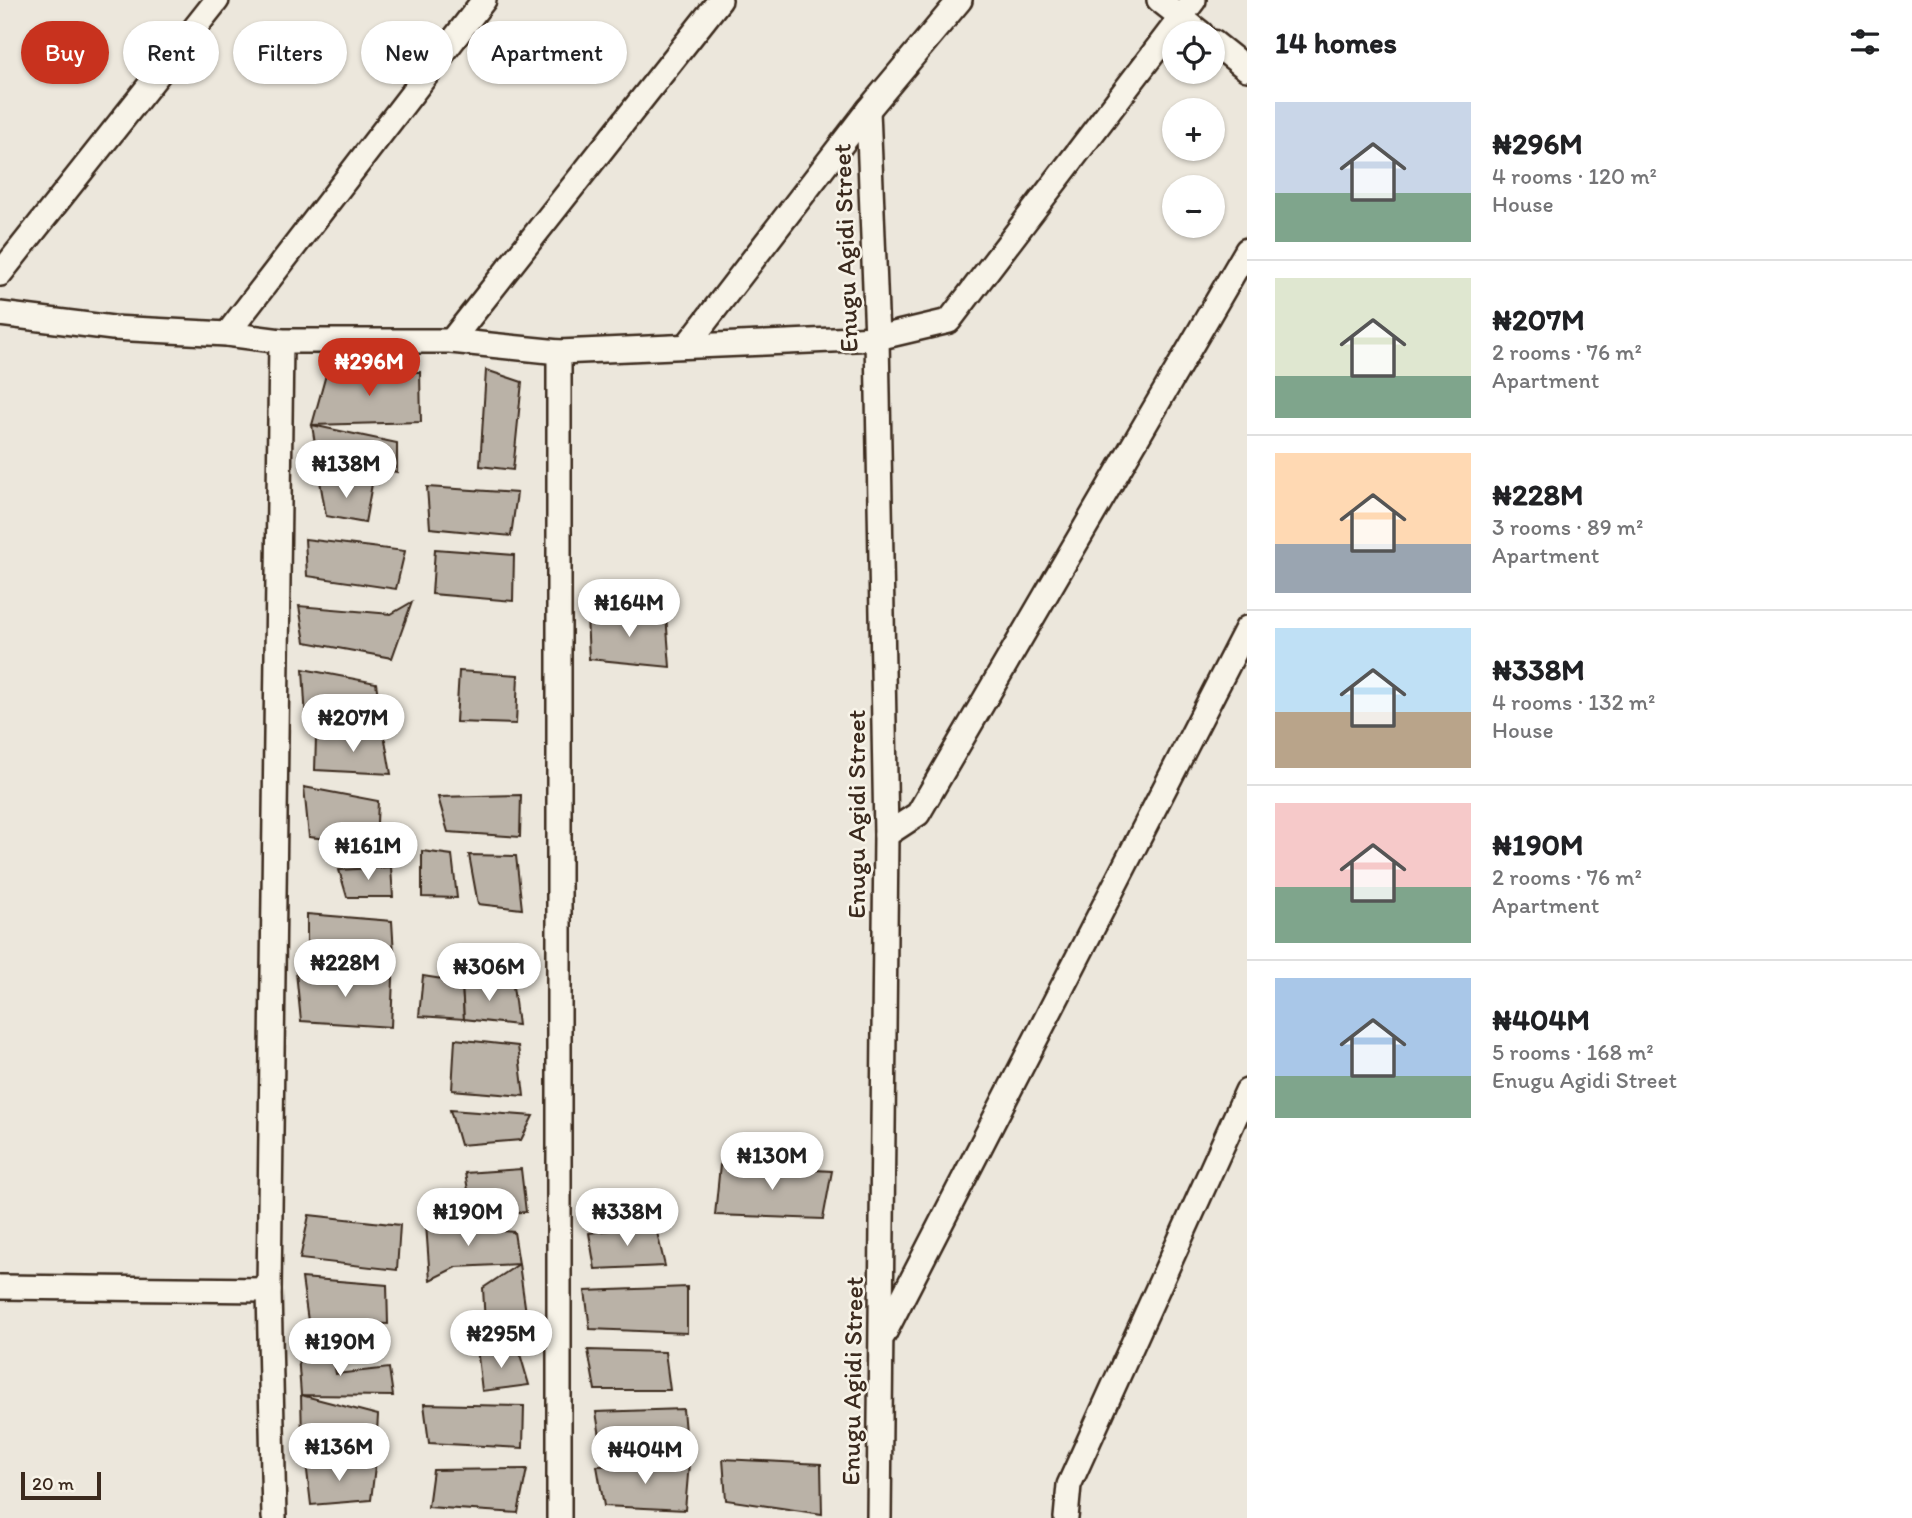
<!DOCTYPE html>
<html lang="en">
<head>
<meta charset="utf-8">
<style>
	:root { --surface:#fff; --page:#f2f2f2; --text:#202124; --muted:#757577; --line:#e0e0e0; --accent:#c8321e }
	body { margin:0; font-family:Itim,sans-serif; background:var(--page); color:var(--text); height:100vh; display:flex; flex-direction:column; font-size:26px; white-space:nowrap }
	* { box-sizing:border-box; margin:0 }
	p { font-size:23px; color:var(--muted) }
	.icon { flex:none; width:38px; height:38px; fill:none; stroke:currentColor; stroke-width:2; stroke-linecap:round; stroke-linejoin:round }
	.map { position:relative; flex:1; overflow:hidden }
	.side { display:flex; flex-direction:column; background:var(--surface); width:665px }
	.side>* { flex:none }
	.top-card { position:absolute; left:21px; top:21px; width:665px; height:63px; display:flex; gap:14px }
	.controls { position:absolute; left:1162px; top:21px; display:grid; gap:14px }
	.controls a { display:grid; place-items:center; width:63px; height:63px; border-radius:50%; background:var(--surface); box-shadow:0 2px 5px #0004; font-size:35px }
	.scale { position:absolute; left:21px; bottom:18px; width:80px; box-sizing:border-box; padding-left:7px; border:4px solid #3b2a1e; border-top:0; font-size:19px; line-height:24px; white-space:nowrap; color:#3b2a1e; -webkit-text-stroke:5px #f7f3e8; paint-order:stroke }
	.price { position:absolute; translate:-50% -60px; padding:0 16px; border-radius:24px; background:#fff; color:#222; font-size:23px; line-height:46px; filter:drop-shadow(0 2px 4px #0008) }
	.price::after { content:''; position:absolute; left:50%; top:42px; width:21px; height:16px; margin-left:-10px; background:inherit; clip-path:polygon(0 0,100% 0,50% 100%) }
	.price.selected { background:var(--accent); color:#fff }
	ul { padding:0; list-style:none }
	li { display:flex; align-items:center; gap:21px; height:175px; padding:0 28px }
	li+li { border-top:2px solid var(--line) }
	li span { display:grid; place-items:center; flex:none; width:196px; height:140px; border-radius:0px; color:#555 }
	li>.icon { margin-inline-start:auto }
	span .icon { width:84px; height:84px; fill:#fffc; stroke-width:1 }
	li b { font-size:30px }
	h2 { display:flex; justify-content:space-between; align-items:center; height:84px; padding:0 28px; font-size:30px }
	.chip { padding:0 24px; border-radius:32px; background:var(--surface); box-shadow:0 2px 5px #0004; font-size:24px; line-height:63px }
	.chip.selected { background:var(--accent); color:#fff }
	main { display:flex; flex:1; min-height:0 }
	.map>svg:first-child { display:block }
</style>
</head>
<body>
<main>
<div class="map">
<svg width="1247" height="1518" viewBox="0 0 1247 1518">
	<rect width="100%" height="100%" fill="#ece7dc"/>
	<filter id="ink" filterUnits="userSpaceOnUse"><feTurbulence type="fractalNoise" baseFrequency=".0143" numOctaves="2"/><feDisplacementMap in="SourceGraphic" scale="14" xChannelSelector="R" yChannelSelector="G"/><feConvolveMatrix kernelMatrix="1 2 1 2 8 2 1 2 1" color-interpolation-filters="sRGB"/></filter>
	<g filter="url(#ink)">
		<!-- building -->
		<g fill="#bab2a7" stroke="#3b2a1e" stroke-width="2">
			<path d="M 486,370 L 522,382 L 513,470 L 480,466 Z"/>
			<path d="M 327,371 L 420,372 L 421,422 L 312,425 Z"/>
			<path d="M 312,425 L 397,443 L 397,472 L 317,457 Z"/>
			<path d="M 320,481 L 372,484 L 365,523 L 326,516 Z"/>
			<path d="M 427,487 L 517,493 L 511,536 L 430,528 Z"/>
			<path d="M 305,539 L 405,551 L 396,589 L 307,576 Z"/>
			<path d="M 435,549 L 514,555 L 513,601 L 432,594 Z"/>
			<path d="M 412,602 L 392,658 L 305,642 L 299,606 L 391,614 Z"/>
			<path d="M 587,615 L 666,615 L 670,667 L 589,659 Z"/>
			<path d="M 303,669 L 376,683 L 384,734 L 306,721 Z"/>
			<path d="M 459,671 L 518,675 L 516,724 L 456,722 Z"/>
			<path d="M 384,734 L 391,774 L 315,770 L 316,738 Z"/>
			<path d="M 304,787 L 378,801 L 376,844 L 309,837 Z"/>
			<path d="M 521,795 L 520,837 L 448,832 L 438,797 Z"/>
			<path d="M 422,851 L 452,855 L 457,898 L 422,897 Z"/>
			<path d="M 469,855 L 516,856 L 522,909 L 478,904 Z"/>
			<path d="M 391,867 L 393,897 L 347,897 L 339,870 Z"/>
			<path d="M 307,914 L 392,921 L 394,954 L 307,950 Z"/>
			<path d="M 296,972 L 393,978 L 391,1027 L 301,1021 Z"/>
			<path d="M 423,976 L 462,982 L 464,1019 L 419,1016 Z"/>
			<path d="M 462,982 L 513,986 L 518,1025 L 464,1019 Z"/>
			<path d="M 455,1039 L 518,1046 L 524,1096 L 452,1090 Z"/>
			<path d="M 450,1110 L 533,1116 L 521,1140 L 460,1145 Z"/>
			<path d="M 720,1165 L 832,1171 L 823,1219 L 715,1215 Z"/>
			<path d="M 521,1169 L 526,1212 L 472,1213 L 465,1173 Z"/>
			<path d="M 309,1215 L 400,1225 L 397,1270 L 300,1259 Z"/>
			<path d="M 426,1224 L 514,1232 L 519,1264 L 456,1267 L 430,1280 Z"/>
			<path d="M 655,1224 L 665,1266 L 595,1269 L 589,1233 Z"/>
			<path d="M 519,1264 L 529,1334 L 485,1324 L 483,1288 Z"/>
			<path d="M 302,1278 L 387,1285 L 388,1324 L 308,1321 Z"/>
			<path d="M 687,1287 L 687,1333 L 590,1329 L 585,1291 Z"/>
			<path d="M 477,1348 L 520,1354 L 529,1385 L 482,1391 Z"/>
			<path d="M 332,1350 L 336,1374 L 389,1368 L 393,1396 L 301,1395 L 298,1354 Z"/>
			<path d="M 588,1350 L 665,1352 L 670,1390 L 595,1390 Z"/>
			<path d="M 301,1395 L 378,1415 L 375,1466 L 302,1439 Z"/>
			<path d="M 424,1404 L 524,1406 L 523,1448 L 429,1443 Z"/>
			<path d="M 683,1409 L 686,1444 L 601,1443 L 596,1412 Z"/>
			<path d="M 723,1459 L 821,1464 L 822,1514 L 726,1500 Z"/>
			<path d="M 306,1462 L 375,1466 L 371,1500 L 311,1505 Z"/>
			<path d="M 689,1463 L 685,1510 L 604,1506 L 597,1466 Z"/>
			<path d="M 527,1469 L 518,1513 L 428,1507 L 433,1470 Z"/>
		</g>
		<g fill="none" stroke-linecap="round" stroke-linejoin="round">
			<!-- street casing -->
			<g stroke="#3b2a1e" stroke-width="28">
				<g id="street">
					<path d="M 1159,0 L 1201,33"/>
					<path d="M 1213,42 L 1247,69"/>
					<path d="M 868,110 L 877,338 L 886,835 L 879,1518"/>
					<path d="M 0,274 L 217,0"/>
					<path d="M 0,314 L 113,328 L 227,334 L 281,341 L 451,341 L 559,352 L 877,338 L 949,321 L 1194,0"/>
					<path d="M 227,334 L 484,0"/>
					<path d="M 451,341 L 720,0"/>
					<path d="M 688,344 L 868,110 L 960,0"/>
					<path d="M 559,352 L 559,1518"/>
					<path d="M 886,835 L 918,814 L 1247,250"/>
					<path d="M 0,1287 L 269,1290"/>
					<path d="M 884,1334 L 1247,628"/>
					<path d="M 274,1518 L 269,1290 L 281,341"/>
					<path d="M 1066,1518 L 1069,1485 L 1247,1091"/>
				</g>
			</g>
			<!-- street -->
			<use href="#street" stroke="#f7f3e8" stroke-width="23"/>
		</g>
	</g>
	<g text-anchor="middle" stroke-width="5" stroke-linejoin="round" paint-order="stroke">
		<!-- street labels -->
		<g font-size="26" fill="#3b2a1e" stroke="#f7f3e8">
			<text transform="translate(845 248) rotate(-92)" y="9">Enugu Agidi Street</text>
			<text transform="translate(856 814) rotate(-90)" y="9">Enugu Agidi Street</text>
			<text transform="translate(852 1381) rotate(-89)" y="9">Enugu Agidi Street</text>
		</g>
	</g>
</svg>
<div class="controls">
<a><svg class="icon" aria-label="locate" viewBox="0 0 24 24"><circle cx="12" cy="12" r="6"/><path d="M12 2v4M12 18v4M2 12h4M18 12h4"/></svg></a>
<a>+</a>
<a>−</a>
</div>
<div class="scale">20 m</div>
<b class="price selected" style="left:369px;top:398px">₦296M</b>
<b class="price" style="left:346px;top:500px">₦138M</b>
<b class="price" style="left:629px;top:639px">₦164M</b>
<b class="price" style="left:353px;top:754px">₦207M</b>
<b class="price" style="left:368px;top:882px">₦161M</b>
<b class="price" style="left:345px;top:999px">₦228M</b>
<b class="price" style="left:489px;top:1003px">₦306M</b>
<b class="price" style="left:772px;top:1192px">₦130M</b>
<b class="price" style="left:468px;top:1248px">₦190M</b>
<b class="price" style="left:627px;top:1248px">₦338M</b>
<b class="price" style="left:501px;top:1370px">₦295M</b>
<b class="price" style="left:340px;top:1378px">₦190M</b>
<b class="price" style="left:339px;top:1483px">₦136M</b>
<b class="price" style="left:645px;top:1486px">₦404M</b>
<div class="top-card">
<a class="chip selected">Buy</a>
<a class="chip">Rent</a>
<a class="chip">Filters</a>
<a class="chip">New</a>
<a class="chip">Apartment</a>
</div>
</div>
<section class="side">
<h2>14 homes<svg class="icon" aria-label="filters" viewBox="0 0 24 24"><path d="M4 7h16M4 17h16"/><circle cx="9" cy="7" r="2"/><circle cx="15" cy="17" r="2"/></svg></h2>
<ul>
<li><span style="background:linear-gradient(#c9d6e8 65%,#7fa58c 0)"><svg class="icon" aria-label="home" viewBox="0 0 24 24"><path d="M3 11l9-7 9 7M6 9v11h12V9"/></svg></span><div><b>₦296M</b><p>4 rooms · 120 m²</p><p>House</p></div></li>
<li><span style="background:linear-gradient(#dfe7d0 70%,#7fa58c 0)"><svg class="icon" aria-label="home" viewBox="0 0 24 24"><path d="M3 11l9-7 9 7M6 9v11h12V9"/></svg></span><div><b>₦207M</b><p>2 rooms · 76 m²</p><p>Apartment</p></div></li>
<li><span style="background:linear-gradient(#ffd9b3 65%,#9aa5b1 0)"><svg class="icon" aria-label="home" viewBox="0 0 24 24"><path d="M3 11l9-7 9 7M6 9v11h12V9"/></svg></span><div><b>₦228M</b><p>3 rooms · 89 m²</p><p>Apartment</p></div></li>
<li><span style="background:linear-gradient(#bfe0f5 60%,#b9a48a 0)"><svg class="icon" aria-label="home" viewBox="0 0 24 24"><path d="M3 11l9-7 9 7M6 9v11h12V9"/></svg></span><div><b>₦338M</b><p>4 rooms · 132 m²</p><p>House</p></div></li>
<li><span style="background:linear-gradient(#f6c9c9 60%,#7fa58c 0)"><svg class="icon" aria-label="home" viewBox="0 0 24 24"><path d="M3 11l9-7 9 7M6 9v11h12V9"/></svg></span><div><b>₦190M</b><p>2 rooms · 76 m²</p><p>Apartment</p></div></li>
<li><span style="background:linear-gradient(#a9c7e8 70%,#7fa58c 0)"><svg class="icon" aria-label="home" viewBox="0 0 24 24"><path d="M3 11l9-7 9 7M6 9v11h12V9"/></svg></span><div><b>₦404M</b><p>5 rooms · 168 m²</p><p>Enugu Agidi Street</p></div></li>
</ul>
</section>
</main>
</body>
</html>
